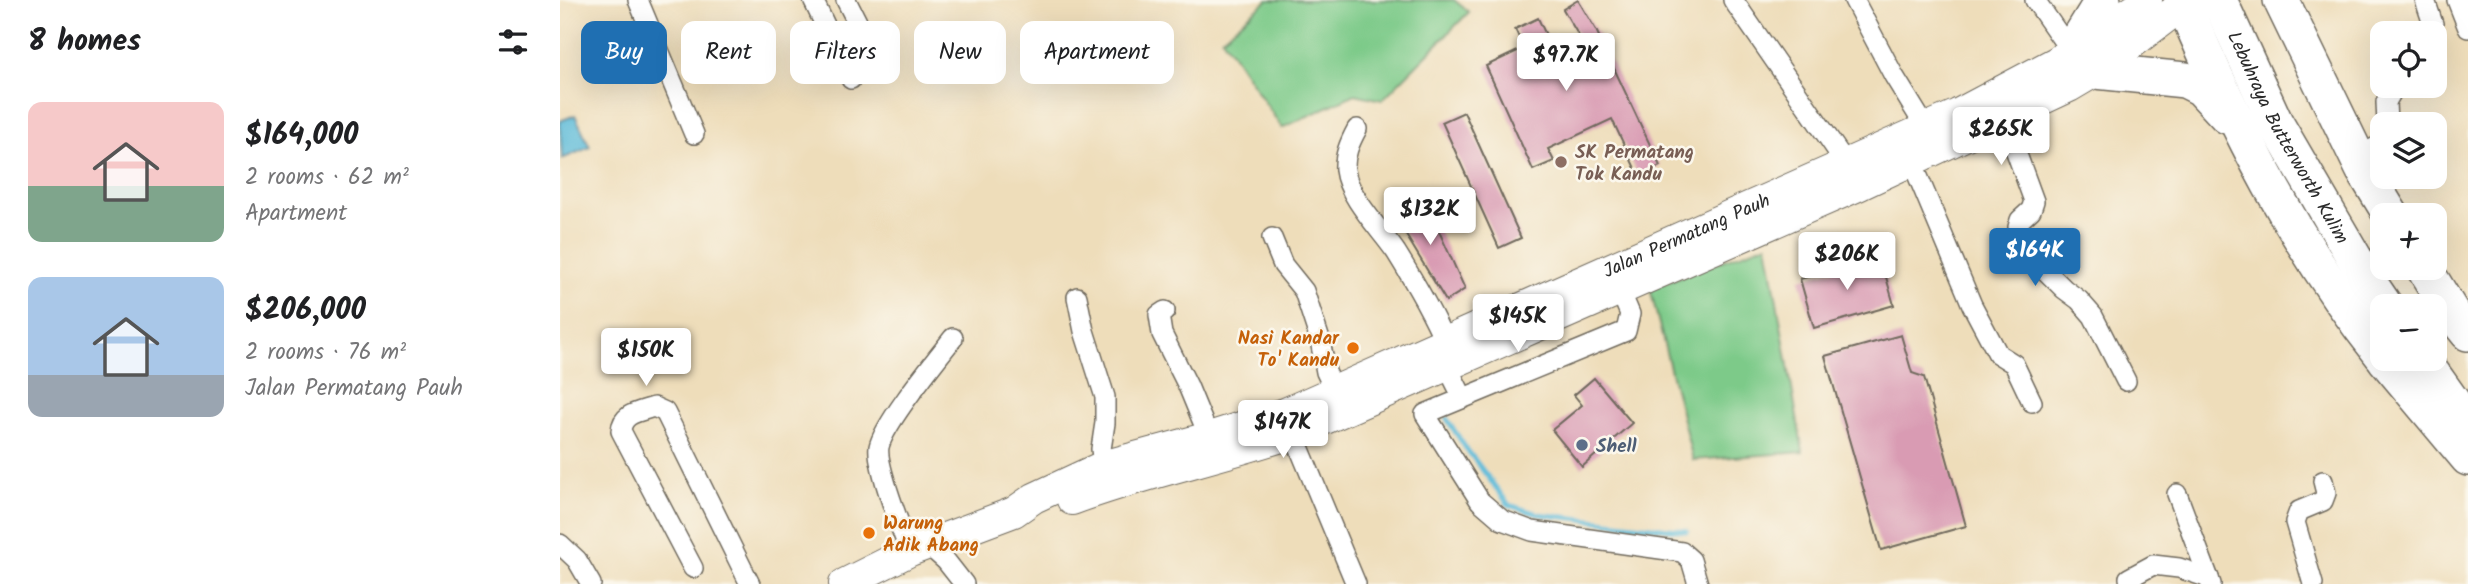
<!DOCTYPE html>
<html lang="en">
<head>
<meta charset="utf-8">
<style>
	:root { --surface:#fff; --page:#f2f2f2; --text:#202124; --muted:#757577; --accent:#1f6fb2 }
	body { margin:0; font-family:Kalam,sans-serif; background:var(--page); color:var(--text); height:100vh; display:flex; flex-direction:column; font-size:26px; white-space:nowrap }
	* { box-sizing:border-box; margin:0 }
	p { font-size:23px; color:var(--muted) }
	.icon { flex:none; width:38px; height:38px; fill:none; stroke:currentColor; stroke-width:2; stroke-linecap:round; stroke-linejoin:round }
	.map { position:relative; flex:1; overflow:hidden }
	.side { display:flex; flex-direction:column; background:var(--surface); width:560px }
	.side>* { flex:none }
	.guide { position:absolute; left:21px; top:21px; width:665px; height:63px; display:flex; gap:14px }
	.buttons { position:absolute; left:1810px; top:21px; display:grid; gap:14px }
	.buttons a { display:grid; place-items:center; width:77px; height:77px; border-radius:14px; background:var(--surface); box-shadow:0 7px 28px #0002; font-size:35px }
	.price { position:absolute; translate:-50% -60px; padding:0 16px; border-radius:7px; background:#fff; color:#222; font-size:23px; line-height:46px; filter:drop-shadow(0 2px 4px #0008) }
	.price::after { content:''; position:absolute; left:50%; top:42px; width:21px; height:16px; margin-left:-10px; background:inherit; clip-path:polygon(0 0,100% 0,50% 100%) }
	.price.selected { background:var(--accent); color:#fff }
	ul { padding:0; list-style:none }
	li { display:flex; align-items:center; gap:21px; height:175px; padding:0 28px }
	li span { display:grid; place-items:center; flex:none; width:196px; height:140px; border-radius:14px; color:#555 }
	li>.icon { margin-inline-start:auto }
	span .icon { width:84px; height:84px; fill:#fffc; stroke-width:1 }
	li b { font-size:30px }
	h2 { display:flex; justify-content:space-between; align-items:center; height:84px; padding:0 28px; font-size:30px }
	.tag { padding:0 24px; border-radius:14px; background:var(--surface); box-shadow:0 7px 28px #0002; font-size:24px; line-height:63px }
	.tag.selected { background:var(--accent); color:#fff }
	main { display:flex; flex:1; min-height:0 }
	.map>svg:first-child { display:block }
</style>
</head>
<body>
<main>
<section class="side">
<h2>8 homes<svg class="icon" aria-label="filters" viewBox="0 0 24 24"><path d="M4 7h16M4 17h16"/><circle cx="9" cy="7" r="2"/><circle cx="15" cy="17" r="2"/></svg></h2>
<ul>
<li><span style="background:linear-gradient(#f6c9c9 60%,#7fa58c 0)"><svg class="icon" aria-label="home" viewBox="0 0 24 24"><path d="M3 11l9-7 9 7M6 9v11h12V9"/></svg></span><div><b>$164,000</b><p>2 rooms · 62 m²</p><p>Apartment</p></div></li>
<li><span style="background:linear-gradient(#a9c7e8 70%,#9aa5b1 0)"><svg class="icon" aria-label="home" viewBox="0 0 24 24"><path d="M3 11l9-7 9 7M6 9v11h12V9"/></svg></span><div><b>$206,000</b><p>2 rooms · 76 m²</p><p>Jalan Permatang Pauh</p></div></li>
</ul>
</section>
<div class="map">
<svg width="1908" height="584" viewBox="0 0 1908 584">
	<rect width="100%" height="100%" fill="#fbf7ec"/>
	<filter id="ink" filterUnits="userSpaceOnUse"><feTurbulence type="fractalNoise" baseFrequency=".0143" numOctaves="2"/><feDisplacementMap in="SourceGraphic" scale="14" xChannelSelector="R" yChannelSelector="G"/><feConvolveMatrix kernelMatrix="1 2 1 2 8 2 1 2 1" color-interpolation-filters="sRGB"/></filter>
	<filter id="wash" filterUnits="userSpaceOnUse"><feTurbulence type="fractalNoise" baseFrequency=".00686" numOctaves="4" result="noise"/><feDisplacementMap in="SourceGraphic" scale="28" xChannelSelector="R" yChannelSelector="G"/><feGaussianBlur stdDeviation="1.57" result="paint"/><feColorMatrix in="noise" values="0 0 0 0 0 0 0 0 0 0 0 0 0 0 0 0 0 1.4 0 .05"/><feComposite in="paint" operator="in"/></filter>
	<g filter="url(#wash)">
		<rect width="100%" height="100%" fill="#eeddba"/>
		<!-- green -->
		<g fill="#7dca89" stroke="#547a5a" stroke-width="2">
			<path d="M 708,0 L 894,0 L 909,12 L 822,100 L 795,94 L 722,128 L 662,38 Z"/>
			<path d="M 1207,244 L 1243,452 L 1133,460 L 1090,288 Z"/>
		</g>
		<!-- water -->
		<path fill="#59b9d8" stroke="#427282" stroke-width="2" d="M 15,115 L 30,147 L 2,159 L 0,121 Z"/>
		<g fill="none" stroke-linecap="round" stroke-linejoin="round">
			<!-- stream -->
			<path stroke="#59b9d8" stroke-width="5" d="M 887,419 L 905,447 L 949,505 L 978,514 L 1127,531"/>
		</g>
		<g id="blocks">
			<!-- building -->
			<g fill="#d99bb3">
				<path d="M 1018,0 L 1036,30 L 1100,166 L 1079,177 L 1052,119 L 988,149 L 994,161 L 973,170 L 926,66 L 964,48 L 955,29 L 978,18 L 993,50 L 1020,38 L 1003,9 Z"/>
				<path d="M 904,112 L 961,238 L 939,248 L 882,122 Z"/>
				<path d="M 865,200 L 905,289 L 886,301 L 832,212 Z"/>
				<path d="M 1320,256 L 1334,305 L 1254,328 L 1240,279 Z"/>
				<path d="M 1341,335 L 1352,373 L 1364,377 L 1406,526 L 1321,550 L 1265,356 Z"/>
				<path d="M 1034,378 L 1072,423 L 1022,467 L 992,430 L 1022,405 L 1014,395 Z"/>
			</g>
		</g>
	</g>
	<g filter="url(#ink)">
		<use href="#blocks" fill-opacity="0" stroke="#6f695d" stroke-width="2"/>
		<g fill="none" stroke-linecap="round" stroke-linejoin="round">
			<!-- street casing -->
			<g stroke="#6f695d" stroke-width="22">
				<g id="street">
					<path d="M 78,0 L 134,134"/>
					<path d="M 253,0 L 291,79"/>
					<path d="M 286,0 L 323,73"/>
					<path d="M 1173,0 L 1292,172"/>
					<path d="M 1294,0 L 1334,76 L 1366,128"/>
					<path d="M 1475,0 L 1511,52"/>
					<path d="M 1865,0 L 1873,24 L 1867,33"/>
					<path d="M 1897,0 L 1908,28"/>
					<path d="M 1444,119 L 1474,201 L 1471,210 L 1460,220 L 1458,227 L 1462,239 L 1484,269 L 1504,289 L 1519,300 L 1533,316 L 1566,381"/>
					<path d="M 1827,124 L 1826,102 L 1835,86"/>
					<path d="M 797,129 C 790,142 784,155 785,170 C 788,197 821,230 836,252 C 854,281 872,311 885,342"/>
					<path d="M 1797,157 L 1822,144"/>
					<path d="M 1352,162 L 1412,305 L 1438,354 L 1454,364 L 1472,402"/>
					<path d="M 712,238 L 723,265 L 744,291 L 760,340 L 766,372 L 775,391"/>
					<path d="M 1056,281 L 1070,314 L 1066,331 L 865,414 L 920,501 L 942,520 L 972,531 L 1122,552 L 1131,560 L 1138,584"/>
					<path d="M 517,297 L 524,331 L 545,397 L 545,423 L 541,449 L 543,466"/>
					<path d="M 605,311 L 599,315 L 602,334 L 628,386 L 649,437"/>
					<path d="M 887,366 L 903,398"/>
					<path d="M 729,423 L 796,584"/>
					<path d="M 1617,494 L 1651,584"/>
					<path d="M 0,544 L 17,560 L 31,584"/>
					<path d="M 367,544 L 386,561 L 404,584"/>
					<path d="M 350,551 C 342,532 316,464 319,447 C 324,423 376,360 393,338"/>
					<path d="M 133,568 L 61,431 C 62,413 79,412 94,407 L 105,412 L 190,584"/>
					<path d="M 1570,584 L 1569,578 L 1593,565 L 1619,568 L 1649,578"/>
					<path d="M 1753,584 L 1735,522 L 1739,511 L 1763,501 L 1766,493 L 1763,481"/>
				</g>
			</g>
			<!-- primary casing -->
			<g stroke="#6f695d" stroke-width="32">
				<g id="primary">
					<path d="M 512,500 C 584,473 660,458 733,433 L 1300,185 L 1509,87 L 1536,71 L 1629,0"/>
					<path id="s1" d="M 284,584 L 350,551 L 454,512 L 474,498 L 543,466 L 649,437 L 725,413 L 1398,114 L 1496,62 L 1587,0"/>
				</g>
			</g>
			<!-- highway casing -->
			<g stroke="#6f695d" stroke-width="38">
				<g id="highway">
					<path d="M 1622,0 C 1676,128 1735,245 1822,355"/>
					<path id="s2" d="M 1659,0 L 1715,122 L 1806,278 L 1825,306"/>
					<path d="M 1721,0 L 1803,169 L 1831,215"/>
					<path d="M 1511,52 L 1543,0"/>
					<path d="M 1536,71 L 1625,80 L 1641,88 L 1667,116"/>
					<path d="M 1864,268 L 1891,312 L 1908,333"/>
					<path d="M 1825,359 L 1908,458"/>
					<path d="M 1862,359 L 1908,424"/>
				</g>
			</g>
			<!-- street -->
			<use href="#street" stroke="#fff" stroke-width="19"/>
			<!-- primary -->
			<use href="#primary" stroke="#fff" stroke-width="30"/>
			<!-- highway -->
			<use href="#highway" stroke="#fff" stroke-width="35"/>
		</g>
	</g>
	<!-- markers -->
	<circle fill="#8d6e63" stroke="#fbf7ec" stroke-width="2.5" cx="1001" cy="162" r="7"/>
	<g fill="#e8710a" stroke="#fbf7ec" stroke-width="2.5">
		<circle cx="793" cy="348" r="7"/>
		<circle cx="309" cy="533" r="7"/>
	</g>
	<circle fill="#5c6f8a" stroke="#fbf7ec" stroke-width="2.5" cx="1022" cy="445" r="7"/>
	<g text-anchor="middle" stroke-width="5" stroke-linejoin="round" paint-order="stroke">
		<!-- street labels -->
		<g font-size="19" fill="#2b2b2b" stroke="#fbf7ec">
			<text dy="7" stroke="none"><textPath href="#s2" startOffset="154">Lebuhraya Butterworth Kulim</textPath></text>
			<text dy="7" stroke="none"><textPath href="#s1" startOffset="914">Jalan Permatang Pauh</textPath></text>
		</g>
		<!-- education labels -->
		<g font-size="19" font-weight="bold" fill="#785e54" stroke="#fbf7ec" text-anchor="start">
			<text x="1015" y="158">SK Permatang<tspan x="1015" dy="22">Tok Kandu</tspan></text>
		</g>
		<!-- food labels -->
		<g font-size="19" font-weight="bold" fill="#c56008" stroke="#fbf7ec" text-anchor="end">
			<text x="779" y="344">Nasi Kandar<tspan x="779" dy="22">To' Kandu</tspan></text>
			<text x="323" y="529" text-anchor="start">Warung<tspan x="323" dy="22">Adik Abang</tspan></text>
		</g>
		<!-- service labels -->
		<g font-size="19" font-weight="bold" fill="#4e5e75" stroke="#fbf7ec" text-anchor="start">
			<text x="1036" y="452">Shell</text>
		</g>
	</g>
</svg>
<div class="buttons">
<a><svg class="icon" aria-label="locate" viewBox="0 0 24 24"><circle cx="12" cy="12" r="6"/><path d="M12 2v4M12 18v4M2 12h4M18 12h4"/></svg></a>
<a><svg class="icon" aria-label="layers" viewBox="0 0 24 24"><path d="M12 4l9 5-9 5-9-5zM3 14l9 5 9-5"/></svg></a>
<a>+</a>
<a>−</a>
</div>
<b class="price" style="left:1006px;top:93px">$97.7K</b>
<b class="price" style="left:1441px;top:167px">$265K</b>
<b class="price" style="left:870px;top:247px">$132K</b>
<b class="price selected" style="left:1475px;top:288px">$164K</b>
<b class="price" style="left:1287px;top:292px">$206K</b>
<b class="price" style="left:958px;top:354px">$145K</b>
<b class="price" style="left:86px;top:388px">$150K</b>
<b class="price" style="left:723px;top:460px">$147K</b>
<div class="guide">
<a class="tag selected">Buy</a>
<a class="tag">Rent</a>
<a class="tag">Filters</a>
<a class="tag">New</a>
<a class="tag">Apartment</a>
</div>
</div>
</main>
</body>
</html>
